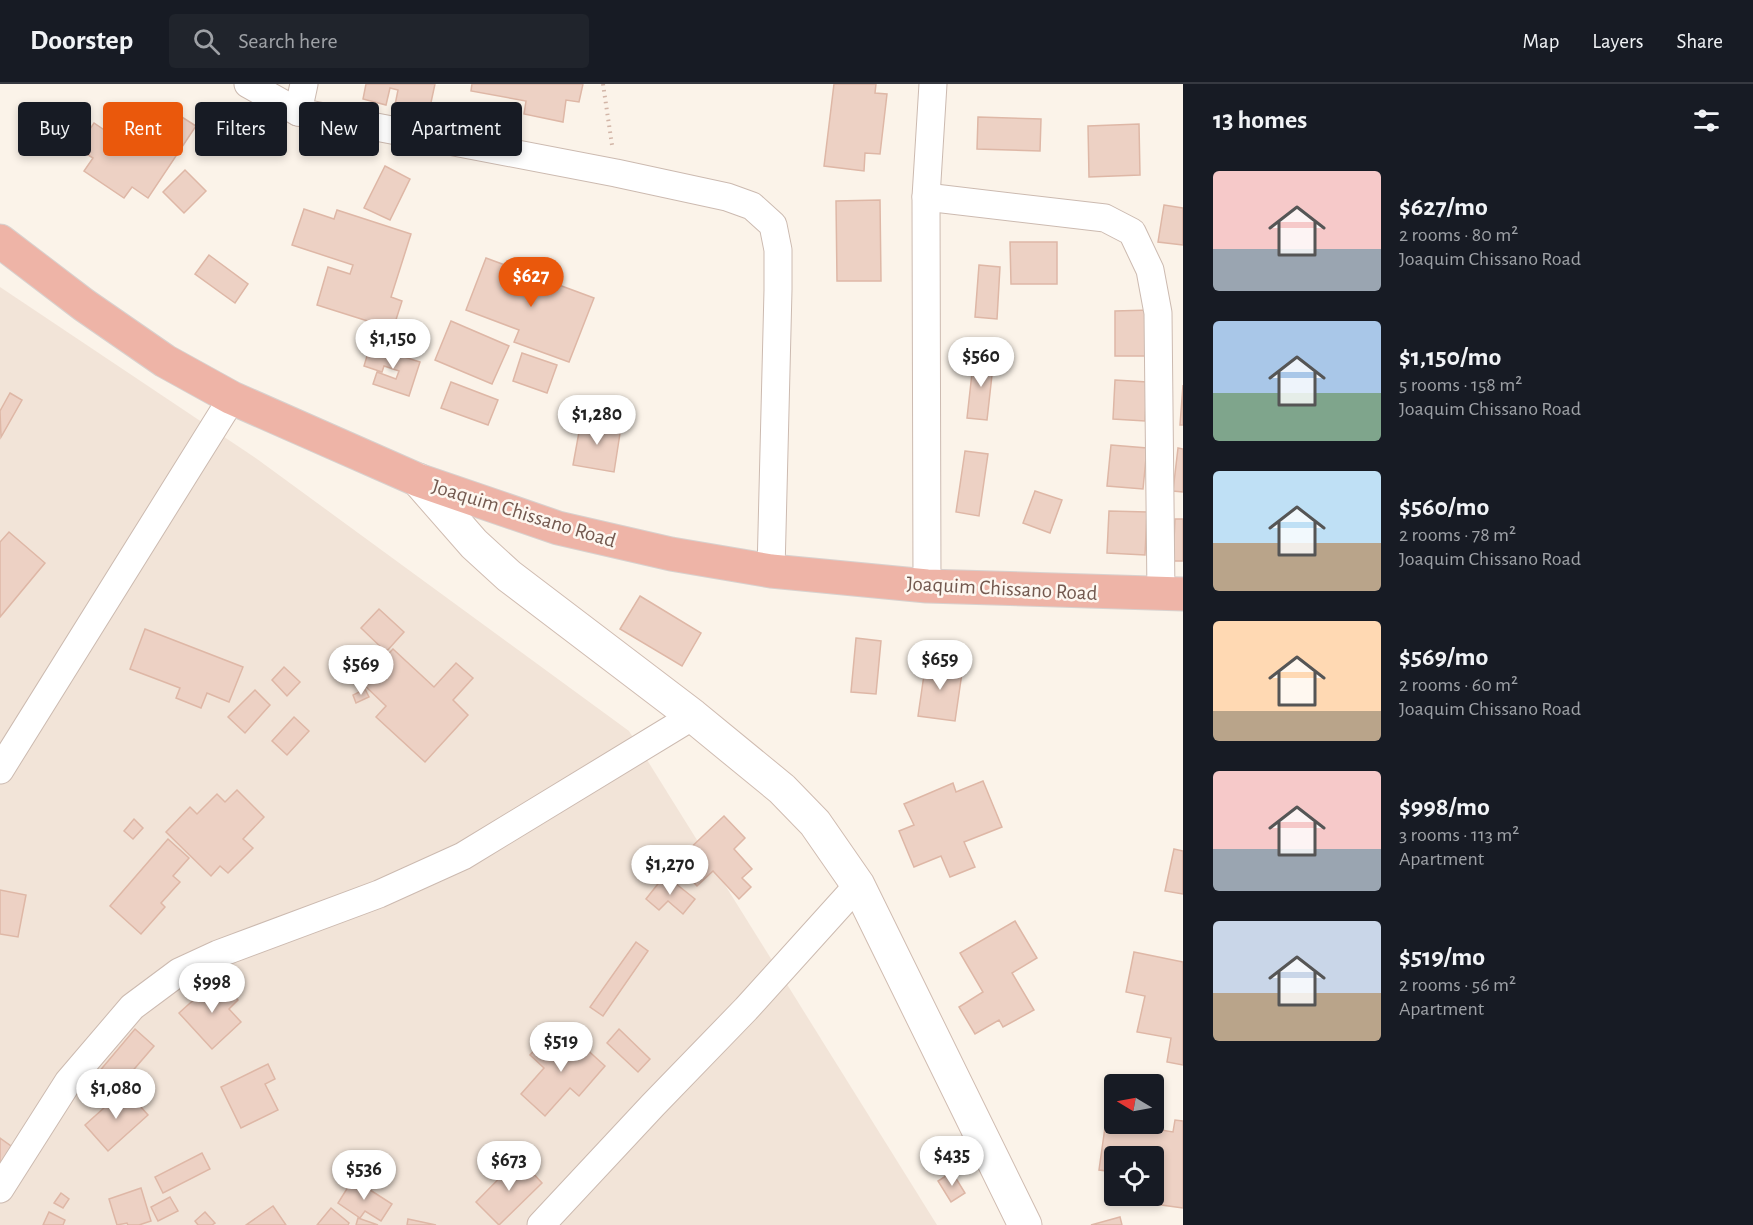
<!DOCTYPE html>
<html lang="en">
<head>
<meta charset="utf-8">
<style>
	:root { --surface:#171b24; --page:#20242c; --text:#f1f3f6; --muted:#9ea1a6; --line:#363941; --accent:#ea580c }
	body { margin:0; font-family:"Alegreya Sans",sans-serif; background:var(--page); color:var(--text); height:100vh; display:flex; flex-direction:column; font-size:22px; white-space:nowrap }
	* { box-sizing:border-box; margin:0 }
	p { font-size:20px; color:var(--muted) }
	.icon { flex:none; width:33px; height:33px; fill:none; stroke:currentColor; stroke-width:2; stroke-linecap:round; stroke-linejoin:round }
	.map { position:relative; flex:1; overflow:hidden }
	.side { display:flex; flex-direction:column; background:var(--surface); width:570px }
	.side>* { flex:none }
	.top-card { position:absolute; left:18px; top:18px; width:570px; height:54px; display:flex; gap:12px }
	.needle { width:39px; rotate:280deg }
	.tools { position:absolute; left:1104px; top:990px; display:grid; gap:12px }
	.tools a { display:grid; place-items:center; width:60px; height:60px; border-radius:6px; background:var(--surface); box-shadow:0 3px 9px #0003; font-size:30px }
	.price { position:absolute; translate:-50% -51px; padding:0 14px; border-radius:21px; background:#fff; color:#222; font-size:20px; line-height:39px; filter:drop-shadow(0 2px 3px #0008) }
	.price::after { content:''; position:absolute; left:50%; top:36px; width:18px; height:14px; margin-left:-9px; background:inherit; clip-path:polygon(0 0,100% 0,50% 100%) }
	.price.on { background:var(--accent); color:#fff }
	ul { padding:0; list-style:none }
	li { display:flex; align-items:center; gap:18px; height:150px; padding:0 30px }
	li span { display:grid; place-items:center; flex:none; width:168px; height:120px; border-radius:6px; color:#555 }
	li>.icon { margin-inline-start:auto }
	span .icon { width:72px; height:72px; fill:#fffc; stroke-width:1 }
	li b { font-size:26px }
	h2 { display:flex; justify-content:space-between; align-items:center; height:72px; padding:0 30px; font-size:26px }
	.tag { padding:0 21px; border-radius:6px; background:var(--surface); box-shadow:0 3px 9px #0003; font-size:21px; line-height:54px }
	.tag.on { background:var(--accent); color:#fff }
	header { display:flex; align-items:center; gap:36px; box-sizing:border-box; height:84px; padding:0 30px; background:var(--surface); border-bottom:2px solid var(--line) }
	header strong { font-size:28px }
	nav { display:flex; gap:33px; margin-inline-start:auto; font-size:21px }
	.search { width:420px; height:54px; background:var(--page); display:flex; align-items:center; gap:15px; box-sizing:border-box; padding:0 21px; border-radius:6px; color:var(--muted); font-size:22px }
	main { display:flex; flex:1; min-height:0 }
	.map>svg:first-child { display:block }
</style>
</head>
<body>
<header>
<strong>Doorstep</strong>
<div class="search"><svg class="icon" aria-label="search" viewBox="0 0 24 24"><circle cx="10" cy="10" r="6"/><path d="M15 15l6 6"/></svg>Search here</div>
<nav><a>Map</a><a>Layers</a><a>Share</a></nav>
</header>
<main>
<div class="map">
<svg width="1183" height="1141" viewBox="0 0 1183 1141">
	<rect width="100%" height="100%" fill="#fbf3e9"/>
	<!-- residential -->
	<path fill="#f2e4d8" d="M 0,203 L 257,375 L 629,647 L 937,1141 L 0,1141 Z"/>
	<!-- building -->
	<g fill="#edd1c4" stroke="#deb7a6" stroke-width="1.5">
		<path d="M 366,0 L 435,0 L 430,23 L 422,21 L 420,28 L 395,21 L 398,6 L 390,4 L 386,21 L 363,15 Z"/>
		<path d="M 472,0 L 583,0 L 579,18 L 566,16 L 563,38 L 524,30 L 526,17 L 471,7 Z"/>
		<path d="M 834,0 L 876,0 L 875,9 L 887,10 L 880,70 L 865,69 L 864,87 L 824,82 Z"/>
		<path d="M 174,28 L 196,42 L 148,114 L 132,103 L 124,114 L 84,87 L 93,74 L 77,64 L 94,39 L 125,60 L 143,33 L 162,45 Z"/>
		<path d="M 978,33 L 1041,35 L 1040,67 L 977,65 Z"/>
		<path d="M 1139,40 L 1140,91 L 1089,93 L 1088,42 Z"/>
		<path d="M 385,82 L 410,95 L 390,136 L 364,124 Z"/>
		<path d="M 185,86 L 206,107 L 184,129 L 163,108 Z"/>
		<path d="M 880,116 L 881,197 L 837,197 L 836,117 Z"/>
		<path d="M 1164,121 L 1183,124 L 1183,161 L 1158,158 Z"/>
		<path d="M 304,125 L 334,135 L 337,126 L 411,150 L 391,213 L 402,217 L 393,245 L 317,221 L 328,183 L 350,190 L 353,181 L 292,161 Z"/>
		<path d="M 1010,158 L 1057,158 L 1057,200 L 1011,200 Z"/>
		<path d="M 209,171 L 248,200 L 235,219 L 195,190 Z"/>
		<path d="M 486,174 L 594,214 L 569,278 L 514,258 L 519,246 L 466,226 Z"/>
		<path d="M 979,181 L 1000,183 L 997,235 L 975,233 Z"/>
		<path d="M 1151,226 L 1150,272 L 1115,272 L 1115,227 Z"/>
		<path d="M 451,237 L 509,262 L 492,300 L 435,276 Z"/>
		<path d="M 370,262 L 420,278 L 409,312 L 373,300 L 377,288 L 396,295 L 399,287 L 384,282 L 382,288 L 364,282 Z"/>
		<path d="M 522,269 L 557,281 L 547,309 L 513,297 Z"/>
		<path d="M 974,271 L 994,273 L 987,336 L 967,334 Z"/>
		<path d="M 1115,296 L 1147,298 L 1145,337 L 1113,335 Z"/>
		<path d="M 451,298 L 498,316 L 488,341 L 441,324 Z"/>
		<path d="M 1183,301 L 1183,341 L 1180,341 Z"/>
		<path d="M 10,309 L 22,316 L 1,353 L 0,327 Z"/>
		<path d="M 581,337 L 621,343 L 614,388 L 573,381 Z"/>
		<path d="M 1111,361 L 1147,364 L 1143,405 L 1107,402 Z"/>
		<path d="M 1178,364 L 1183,365 L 1183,408 L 1173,407 Z"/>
		<path d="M 965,367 L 988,370 L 979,432 L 956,428 Z"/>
		<path d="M 1035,407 L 1062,416 L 1050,449 L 1023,439 Z"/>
		<path d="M 1109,427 L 1147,428 L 1145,471 L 1107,469 Z"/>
		<path d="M 1175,435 L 1183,435 L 1183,477 L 1173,477 Z"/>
		<path d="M 9,448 L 45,479 L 0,533 L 0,458 Z"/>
		<path d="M 640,512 L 701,549 L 682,582 L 620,545 Z"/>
		<path d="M 379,525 L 404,548 L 386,568 L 361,544 Z"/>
		<path d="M 145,545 L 243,583 L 229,618 L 207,609 L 201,624 L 176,614 L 180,604 L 130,585 Z"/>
		<path d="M 856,554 L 881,557 L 876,610 L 851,608 Z"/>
		<path d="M 393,565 L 434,603 L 456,579 L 473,594 L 453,616 L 468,631 L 425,678 L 376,633 L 386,622 L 361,598 Z"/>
		<path d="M 926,577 L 963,582 L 955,637 L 918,632 Z"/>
		<path d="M 284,583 L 300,598 L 287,612 L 272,596 Z"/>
		<path d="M 365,605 L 369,613 L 356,619 L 353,611 Z"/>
		<path d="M 255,606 L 270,621 L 245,649 L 228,633 Z"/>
		<path d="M 294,633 L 309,647 L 287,671 L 272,657 Z"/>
		<path d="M 983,697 L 1002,743 L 964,758 L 975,783 L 950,793 L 941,772 L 914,783 L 899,747 L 914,741 L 904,720 L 953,699 L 956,708 Z"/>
		<path d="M 237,706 L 264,733 L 243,755 L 253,764 L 228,789 L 220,782 L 211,792 L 166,748 L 190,723 L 197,730 L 217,710 L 225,718 Z"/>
		<path d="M 724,732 L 745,754 L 734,765 L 752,785 L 742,794 L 751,803 L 739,815 L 713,787 L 697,802 L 684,788 L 692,781 L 683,771 Z"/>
		<path d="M 134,735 L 143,744 L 133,755 L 124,747 Z"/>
		<path d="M 168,755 L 189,774 L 173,792 L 180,798 L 161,819 L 165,823 L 141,850 L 110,822 Z"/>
		<path d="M 1174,765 L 1183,767 L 1183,810 L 1165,807 Z"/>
		<path d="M 665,791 L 695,815 L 683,830 L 668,817 L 659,826 L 646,815 Z"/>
		<path d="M 0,806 L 26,811 L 18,853 L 0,850 Z"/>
		<path d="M 1015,837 L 1037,874 L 1012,889 L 1034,926 L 1003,943 L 999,936 L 975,950 L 959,923 L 983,908 L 960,869 Z"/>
		<path d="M 636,858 L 648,867 L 603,932 L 590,923 Z"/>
		<path d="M 1134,868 L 1183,878 L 1183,981 L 1167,978 L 1171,954 L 1137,948 L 1145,912 L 1126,908 Z"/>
		<path d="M 218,894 L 238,916 L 229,925 L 241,938 L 212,965 L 179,929 Z"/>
		<path d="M 135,945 L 154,962 L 117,1005 L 98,989 Z"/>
		<path d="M 619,945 L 650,975 L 638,988 L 607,959 Z"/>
		<path d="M 571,951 L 605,982 L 579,1012 L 570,1004 L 545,1032 L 521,1010 L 544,984 L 530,971 L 547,952 L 560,964 Z"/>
		<path d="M 268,980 L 275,995 L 265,1000 L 278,1026 L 241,1044 L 221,1003 Z"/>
		<path d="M 125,1005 L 148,1031 L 108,1067 L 85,1041 Z"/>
		<path d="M 1107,1029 L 1114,1030 L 1114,1040 L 1131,1040 L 1131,1041 L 1173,1048 L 1175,1036 L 1183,1037 L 1183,1124 L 1147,1119 L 1148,1112 L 1154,1112 L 1154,1072 L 1114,1072 L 1114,1088 L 1099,1086 Z"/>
		<path d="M 0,1054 L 18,1067 L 7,1084 L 0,1079 Z"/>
		<path d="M 202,1069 L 210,1085 L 163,1109 L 155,1093 Z"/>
		<path d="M 519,1074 L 542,1099 L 499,1141 L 476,1118 Z"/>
		<path d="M 952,1088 L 965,1109 L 951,1118 L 938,1097 Z"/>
		<path d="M 353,1095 L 392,1120 L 381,1137 L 365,1127 L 360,1134 L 338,1119 Z"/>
		<path d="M 141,1104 L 151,1137 L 139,1141 L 128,1141 L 127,1139 L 117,1141 L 109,1115 Z"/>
		<path d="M 61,1109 L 69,1115 L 63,1124 L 54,1119 Z"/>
		<path d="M 170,1113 L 178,1127 L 158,1137 L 151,1123 Z"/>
		<path d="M 273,1122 L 286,1141 L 246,1141 Z"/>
		<path d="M 331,1124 L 349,1139 L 348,1141 L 317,1141 Z"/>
		<path d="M 49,1128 L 65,1136 L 63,1141 L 43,1141 Z"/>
		<path d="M 205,1128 L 215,1139 L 212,1141 L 198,1141 L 195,1137 Z"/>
		<path d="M 1120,1133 L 1122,1141 L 1091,1141 Z"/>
		<path d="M 358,1134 L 378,1141 L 356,1141 Z"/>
		<path d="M 408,1135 L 436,1141 L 407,1141 Z"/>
	</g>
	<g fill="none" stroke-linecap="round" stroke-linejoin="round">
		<!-- street casing -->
		<g stroke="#ccbab0" stroke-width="29">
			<g id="street">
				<path d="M 248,0 L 298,28 L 616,89 L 727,113 L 752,122 L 773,141 L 778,166 L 778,206 L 771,487"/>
				<path d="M 298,28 L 304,0"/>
				<path d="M 926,113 L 1105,134 L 1132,148 L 1150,186 L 1158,229 L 1161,511"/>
				<path d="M 927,502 L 926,113 L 933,0"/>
				<path d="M 0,686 L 232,314"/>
				<path d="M 0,1105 L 68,998 L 132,923 L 179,888 L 218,870 L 379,810 L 463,772 L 693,632"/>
				<path d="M 541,1141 L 653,1021 L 746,925 L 858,801"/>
			</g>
		</g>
		<!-- secondary casing -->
		<g stroke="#d0bcb1" stroke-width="35">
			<path id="secondary" d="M 418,396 L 474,460 L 509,492 L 693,632 L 782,705 L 815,739 L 858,801 L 1025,1141"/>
		</g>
		<!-- highway casing -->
		<g stroke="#d8d1ce" stroke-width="35">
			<path id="highway" d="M 0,157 L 84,221 L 165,277 L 232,314 L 418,396 L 558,444 L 671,470 L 771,487 L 927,502 L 1183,510"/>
		</g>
		<!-- path -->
		<path stroke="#d2b5a7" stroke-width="4" stroke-dasharray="1.5 4.5" stroke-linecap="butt" d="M 603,0 L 612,61"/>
		<!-- street -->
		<use href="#street" stroke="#fff" stroke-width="27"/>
		<!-- secondary -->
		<use href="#secondary" stroke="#fff" stroke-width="33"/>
		<!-- highway -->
		<use href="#highway" stroke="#eeb4a7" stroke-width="33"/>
	</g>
	<g text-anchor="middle" stroke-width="5" stroke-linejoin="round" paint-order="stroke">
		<!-- street labels -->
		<g font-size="21" fill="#73594f" stroke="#fdf7f0">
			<text transform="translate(524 429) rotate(17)" y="7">Joaquim Chissano Road</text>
			<text transform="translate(1002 504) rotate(3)" y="7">Joaquim Chissano Road</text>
		</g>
	</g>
</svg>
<div class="tools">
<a><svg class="needle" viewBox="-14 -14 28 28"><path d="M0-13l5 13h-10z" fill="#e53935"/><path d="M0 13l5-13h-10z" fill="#9ea1a6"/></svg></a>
<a><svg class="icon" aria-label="locate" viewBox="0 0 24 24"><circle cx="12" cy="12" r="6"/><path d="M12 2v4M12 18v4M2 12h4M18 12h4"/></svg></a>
</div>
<b class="price on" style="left:531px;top:224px">$627</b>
<b class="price" style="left:393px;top:286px">$1,150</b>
<b class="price" style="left:981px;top:304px">$560</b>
<b class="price" style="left:597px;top:362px">$1,280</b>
<b class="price" style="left:940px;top:607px">$659</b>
<b class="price" style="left:361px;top:612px">$569</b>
<b class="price" style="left:670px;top:812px">$1,270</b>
<b class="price" style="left:212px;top:930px">$998</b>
<b class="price" style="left:561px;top:989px">$519</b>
<b class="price" style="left:116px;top:1036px">$1,080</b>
<b class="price" style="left:952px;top:1103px">$435</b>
<b class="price" style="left:509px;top:1108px">$673</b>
<b class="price" style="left:364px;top:1117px">$536</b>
<div class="top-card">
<a class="tag">Buy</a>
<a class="tag on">Rent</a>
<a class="tag">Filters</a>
<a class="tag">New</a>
<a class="tag">Apartment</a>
</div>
</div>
<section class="side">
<h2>13 homes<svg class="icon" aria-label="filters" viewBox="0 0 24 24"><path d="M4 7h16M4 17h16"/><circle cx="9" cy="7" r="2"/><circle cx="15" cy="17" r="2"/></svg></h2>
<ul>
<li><span style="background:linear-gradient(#f6c9c9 65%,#9aa5b1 0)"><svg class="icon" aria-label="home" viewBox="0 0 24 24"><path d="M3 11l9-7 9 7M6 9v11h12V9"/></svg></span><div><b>$627/mo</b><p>2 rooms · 80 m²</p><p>Joaquim Chissano Road</p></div></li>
<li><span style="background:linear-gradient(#a9c7e8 60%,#7fa58c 0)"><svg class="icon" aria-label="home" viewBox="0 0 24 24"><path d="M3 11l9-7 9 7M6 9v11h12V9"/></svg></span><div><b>$1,150/mo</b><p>5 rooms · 158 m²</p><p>Joaquim Chissano Road</p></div></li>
<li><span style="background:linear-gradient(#bfe0f5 60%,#b9a48a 0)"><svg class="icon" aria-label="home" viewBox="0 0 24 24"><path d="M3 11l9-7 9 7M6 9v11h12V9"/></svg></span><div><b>$560/mo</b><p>2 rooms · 78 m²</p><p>Joaquim Chissano Road</p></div></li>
<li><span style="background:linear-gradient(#ffd9b3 75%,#b9a48a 0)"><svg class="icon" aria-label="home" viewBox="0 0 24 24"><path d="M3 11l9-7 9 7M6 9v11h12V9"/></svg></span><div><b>$569/mo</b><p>2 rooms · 60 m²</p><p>Joaquim Chissano Road</p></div></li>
<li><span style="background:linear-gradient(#f6c9c9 65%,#9aa5b1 0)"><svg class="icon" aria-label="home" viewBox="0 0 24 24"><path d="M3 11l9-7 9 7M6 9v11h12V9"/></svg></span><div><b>$998/mo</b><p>3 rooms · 113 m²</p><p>Apartment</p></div></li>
<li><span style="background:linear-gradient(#c9d6e8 60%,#b9a48a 0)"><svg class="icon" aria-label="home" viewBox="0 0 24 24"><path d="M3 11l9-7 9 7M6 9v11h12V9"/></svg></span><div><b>$519/mo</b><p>2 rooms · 56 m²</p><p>Apartment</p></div></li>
</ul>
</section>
</main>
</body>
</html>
